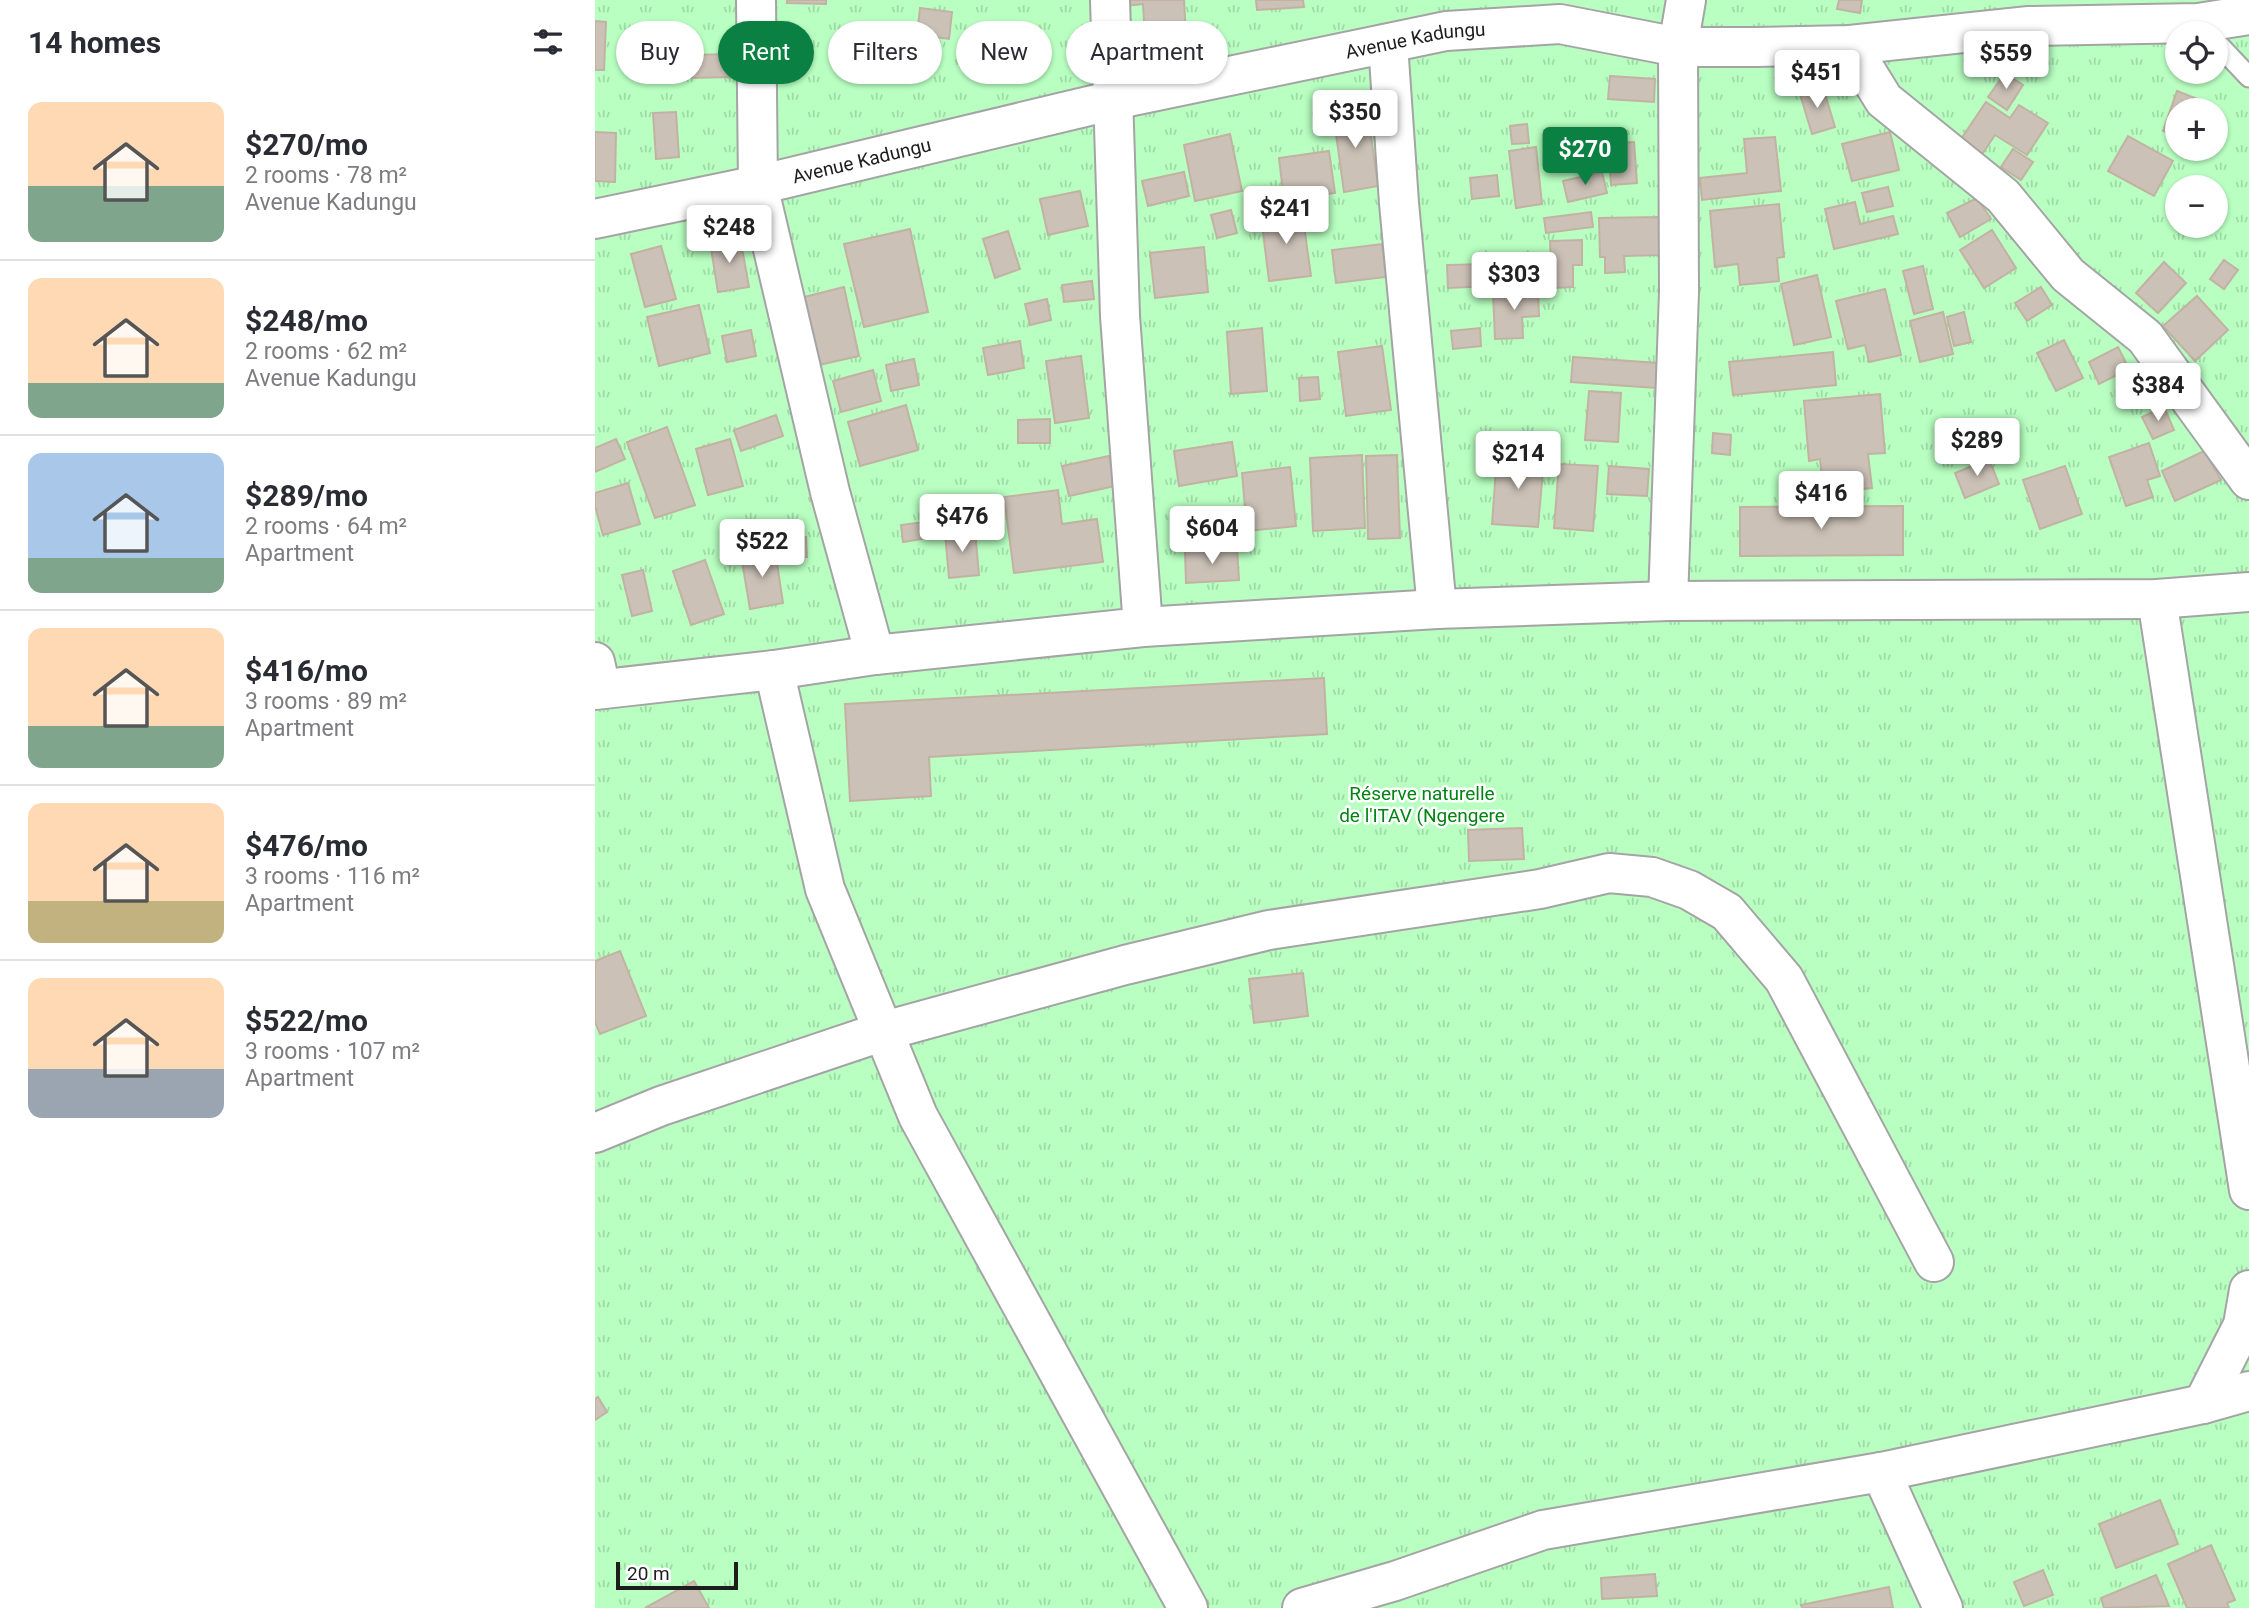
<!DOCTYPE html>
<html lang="en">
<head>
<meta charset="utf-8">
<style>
	:root { --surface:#fff; --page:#f2f2f3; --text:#2b2b33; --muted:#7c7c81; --line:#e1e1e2; --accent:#0b8043 }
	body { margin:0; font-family:Roboto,sans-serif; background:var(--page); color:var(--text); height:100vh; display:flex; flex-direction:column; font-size:26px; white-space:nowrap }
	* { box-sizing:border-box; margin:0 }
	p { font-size:23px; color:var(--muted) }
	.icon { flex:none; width:38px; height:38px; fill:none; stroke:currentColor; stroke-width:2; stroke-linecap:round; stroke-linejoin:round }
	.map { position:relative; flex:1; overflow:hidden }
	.details { display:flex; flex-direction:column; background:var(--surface); width:595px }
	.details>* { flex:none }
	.top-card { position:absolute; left:21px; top:21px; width:665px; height:63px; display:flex; gap:14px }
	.fabs { position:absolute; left:1570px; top:21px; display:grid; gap:14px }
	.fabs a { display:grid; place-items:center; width:63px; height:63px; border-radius:50%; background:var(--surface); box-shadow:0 2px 5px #0004; font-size:35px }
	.scale { position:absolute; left:21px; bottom:18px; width:122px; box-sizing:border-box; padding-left:7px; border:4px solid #1d1d1d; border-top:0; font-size:19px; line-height:24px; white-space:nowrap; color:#1d1d1d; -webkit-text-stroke:5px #fff; paint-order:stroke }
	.price { position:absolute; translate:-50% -60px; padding:0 16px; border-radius:7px; background:#fff; color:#222; font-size:23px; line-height:46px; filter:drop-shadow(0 2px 4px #0008) }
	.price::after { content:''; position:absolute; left:50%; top:42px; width:21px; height:16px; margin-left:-10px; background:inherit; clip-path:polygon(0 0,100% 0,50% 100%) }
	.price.active { background:var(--accent); color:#fff }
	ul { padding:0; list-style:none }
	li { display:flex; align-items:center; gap:21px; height:175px; padding:0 28px }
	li+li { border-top:2px solid var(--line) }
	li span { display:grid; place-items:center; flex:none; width:196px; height:140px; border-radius:14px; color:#555 }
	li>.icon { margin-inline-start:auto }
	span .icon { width:84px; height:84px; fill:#fffc; stroke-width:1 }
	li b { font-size:30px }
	h2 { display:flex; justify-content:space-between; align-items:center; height:84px; padding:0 28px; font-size:30px }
	.pill { padding:0 24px; border-radius:32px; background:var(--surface); box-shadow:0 2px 5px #0004; font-size:24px; line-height:63px }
	.pill.active { background:var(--accent); color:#fff }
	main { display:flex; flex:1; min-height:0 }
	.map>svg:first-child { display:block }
</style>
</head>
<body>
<main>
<section class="details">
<h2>14 homes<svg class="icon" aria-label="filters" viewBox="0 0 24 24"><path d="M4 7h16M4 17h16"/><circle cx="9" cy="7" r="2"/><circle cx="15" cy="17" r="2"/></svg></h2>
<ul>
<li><span style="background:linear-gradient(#ffd9b3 60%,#7fa58c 0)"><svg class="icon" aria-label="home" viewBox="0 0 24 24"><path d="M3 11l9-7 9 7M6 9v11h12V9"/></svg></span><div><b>$270/mo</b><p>2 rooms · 78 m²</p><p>Avenue Kadungu</p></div></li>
<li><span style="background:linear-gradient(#ffd9b3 75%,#7fa58c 0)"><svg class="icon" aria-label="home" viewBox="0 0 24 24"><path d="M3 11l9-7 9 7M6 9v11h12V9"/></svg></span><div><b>$248/mo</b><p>2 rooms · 62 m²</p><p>Avenue Kadungu</p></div></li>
<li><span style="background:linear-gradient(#a9c7e8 75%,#7fa58c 0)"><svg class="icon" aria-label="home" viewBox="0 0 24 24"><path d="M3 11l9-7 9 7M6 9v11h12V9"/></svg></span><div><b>$289/mo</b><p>2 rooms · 64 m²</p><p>Apartment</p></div></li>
<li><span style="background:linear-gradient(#ffd9b3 70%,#7fa58c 0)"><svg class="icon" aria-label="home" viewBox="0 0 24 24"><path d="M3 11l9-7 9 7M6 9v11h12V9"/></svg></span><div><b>$416/mo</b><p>3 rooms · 89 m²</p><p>Apartment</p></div></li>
<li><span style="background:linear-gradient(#ffd9b3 70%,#c2b280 0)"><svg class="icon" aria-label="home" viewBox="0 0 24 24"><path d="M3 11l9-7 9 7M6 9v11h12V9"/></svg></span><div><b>$476/mo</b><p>3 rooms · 116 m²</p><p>Apartment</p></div></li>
<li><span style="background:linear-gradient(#ffd9b3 65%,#9aa5b1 0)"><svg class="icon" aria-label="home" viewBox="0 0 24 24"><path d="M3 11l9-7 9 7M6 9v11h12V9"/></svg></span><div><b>$522/mo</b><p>3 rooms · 107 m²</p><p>Apartment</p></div></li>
</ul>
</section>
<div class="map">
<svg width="1654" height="1608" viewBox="0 0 1654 1608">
	<defs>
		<pattern id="park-tufts" width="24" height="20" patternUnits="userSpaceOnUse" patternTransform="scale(1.75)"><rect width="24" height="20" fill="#b8ffc1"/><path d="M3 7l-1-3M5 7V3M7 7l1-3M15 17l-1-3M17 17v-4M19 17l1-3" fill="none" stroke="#9edaa5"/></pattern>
	</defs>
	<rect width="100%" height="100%" fill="#efebe1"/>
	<!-- park -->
	<path fill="url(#park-tufts)" fill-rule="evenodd" d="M 0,0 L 1654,0 L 1654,1608 L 0,1608 ZM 1582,33 L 1620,33 L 1620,72 L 1582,72 ZM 1582,110 L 1620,110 L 1620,149 L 1582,149 ZM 1582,187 L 1620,187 L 1620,226 L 1582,226 Z"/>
	<!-- building -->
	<g fill="#cbc1b7" stroke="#c2b2a2" stroke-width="2">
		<path d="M 192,0 L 231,0 L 231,4 L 192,3 Z"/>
		<path d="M 531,0 L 589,0 L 591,35 L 550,38 L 548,4 L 531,6 Z"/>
		<path d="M 661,0 L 708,0 L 709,7 L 662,10 Z"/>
		<path d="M 1244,0 L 1267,0 L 1265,13 L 1242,9 Z"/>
		<path d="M 325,8 L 357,12 L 354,39 L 322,35 Z"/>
		<path d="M 0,21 L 11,22 L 9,70 L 0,70 Z"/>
		<path d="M 45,32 L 63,33 L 61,74 L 43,73 Z"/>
		<path d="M 140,54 L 140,77 L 92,78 L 92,55 Z"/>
		<path d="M 1410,73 L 1428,85 L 1412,110 L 1393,97 Z"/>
		<path d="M 1015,76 L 1060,79 L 1059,102 L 1013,99 Z"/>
		<path d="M 1228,87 L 1240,127 L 1217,134 L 1205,94 Z"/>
		<path d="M 1582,91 L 1605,100 L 1601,110 L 1582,110 L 1582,136 L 1568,131 Z"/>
		<path d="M 1391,102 L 1415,118 L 1424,105 L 1453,123 L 1432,155 L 1400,135 L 1386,156 L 1364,142 Z"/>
		<path d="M 772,108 L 783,186 L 749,192 L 738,112 Z"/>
		<path d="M 81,112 L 84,157 L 61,159 L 58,113 Z"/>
		<path d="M 932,124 L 934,143 L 917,144 L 915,126 Z"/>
		<path d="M 0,132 L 21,133 L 20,182 L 0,181 Z"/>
		<path d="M 1295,132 L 1304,170 L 1257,181 L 1247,144 Z"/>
		<path d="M 635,134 L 647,191 L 600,201 L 589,145 Z"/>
		<path d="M 1533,136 L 1578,161 L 1559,196 L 1513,171 Z"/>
		<path d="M 1180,137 L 1186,191 L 1107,200 L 1105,178 L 1152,173 L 1149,139 Z"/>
		<path d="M 1039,142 L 1042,183 L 1016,185 L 1013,144 Z"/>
		<path d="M 941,147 L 947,204 L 921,208 L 914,151 Z"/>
		<path d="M 1418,149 L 1438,162 L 1426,180 L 1406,167 Z"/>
		<path d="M 734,151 L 740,193 L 689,200 L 684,158 Z"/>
		<path d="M 589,172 L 594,196 L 553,206 L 547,181 Z"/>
		<path d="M 1007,172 L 1012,193 L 973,202 L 968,181 Z"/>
		<path d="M 902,175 L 904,196 L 877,199 L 875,178 Z"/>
		<path d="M 1293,187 L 1298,206 L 1272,212 L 1267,193 Z"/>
		<path d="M 485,191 L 493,226 L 453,235 L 445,199 Z"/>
		<path d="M 1382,198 L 1396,219 L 1365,237 L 1352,213 Z"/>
		<path d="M 1260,202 L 1265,224 L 1298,216 L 1303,234 L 1239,249 L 1230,209 Z"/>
		<path d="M 1184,204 L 1189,257 L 1182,258 L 1184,281 L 1145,285 L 1143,264 L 1120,267 L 1115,211 Z"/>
		<path d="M 636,210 L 642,233 L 622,238 L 616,215 Z"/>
		<path d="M 707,211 L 716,276 L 674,281 L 666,216 Z"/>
		<path d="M 996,212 L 998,227 L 951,233 L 949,218 Z"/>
		<path d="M 1065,217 L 1066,255 L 1029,256 L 1030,272 L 1010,273 L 1010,257 L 1005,257 L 1004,218 Z"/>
		<path d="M 315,229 L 333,312 L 269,327 L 249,244 Z"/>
		<path d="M 1397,230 L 1421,268 L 1389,288 L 1365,250 Z"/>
		<path d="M 413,231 L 425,269 L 400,278 L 388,239 Z"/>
		<path d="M 145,237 L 154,287 L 123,292 L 115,242 Z"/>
		<path d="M 987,240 L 987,265 L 978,265 L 978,287 L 957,288 L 955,241 Z"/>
		<path d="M 787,244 L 791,277 L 741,283 L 737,250 Z"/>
		<path d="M 66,246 L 81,299 L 50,307 L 36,254 Z"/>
		<path d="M 609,247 L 613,292 L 560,298 L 555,253 Z"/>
		<path d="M 1629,260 L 1643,270 L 1629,289 L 1615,279 Z"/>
		<path d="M 1569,262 L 1591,283 L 1563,313 L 1541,293 Z"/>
		<path d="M 896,264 L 896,286 L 853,288 L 852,265 Z"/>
		<path d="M 1328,266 L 1338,309 L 1319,314 L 1308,271 Z"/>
		<path d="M 1222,275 L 1236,337 L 1199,345 L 1186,284 Z"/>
		<path d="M 497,281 L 499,299 L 469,302 L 467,285 Z"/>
		<path d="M 249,287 L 264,356 L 224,365 L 209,297 Z"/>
		<path d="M 1446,287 L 1457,305 L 1432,321 L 1420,303 Z"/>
		<path d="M 1290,289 L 1306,355 L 1274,362 L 1270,345 L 1253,349 L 1241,301 Z"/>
		<path d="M 943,290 L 944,316 L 927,317 L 928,338 L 900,339 L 898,292 Z"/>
		<path d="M 1602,296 L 1633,330 L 1600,361 L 1568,326 Z"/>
		<path d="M 452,299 L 456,320 L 435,325 L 430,304 Z"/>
		<path d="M 104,305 L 115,353 L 64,366 L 52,317 Z"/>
		<path d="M 1348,312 L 1358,354 L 1325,362 L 1315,321 Z"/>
		<path d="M 1369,312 L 1376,342 L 1359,346 L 1352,317 Z"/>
		<path d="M 667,328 L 672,391 L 636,394 L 632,332 Z"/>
		<path d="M 885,328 L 886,346 L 858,349 L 856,331 Z"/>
		<path d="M 156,330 L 161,356 L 132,362 L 127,336 Z"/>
		<path d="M 1469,340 L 1488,378 L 1461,391 L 1442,353 Z"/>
		<path d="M 425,341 L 429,368 L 393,375 L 388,348 Z"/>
		<path d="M 787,346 L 796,410 L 751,416 L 743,352 Z"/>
		<path d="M 1523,347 L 1534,369 L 1504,384 L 1494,362 Z"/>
		<path d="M 1238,352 L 1241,385 L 1138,395 L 1134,362 Z"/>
		<path d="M 486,356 L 494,418 L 460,423 L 451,361 Z"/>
		<path d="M 978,357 L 1063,363 L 1061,388 L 976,382 Z"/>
		<path d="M 319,359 L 324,385 L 296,391 L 291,365 Z"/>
		<path d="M 278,370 L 286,401 L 246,412 L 238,381 Z"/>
		<path d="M 723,377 L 725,399 L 705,401 L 704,378 Z"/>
		<path d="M 994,391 L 1026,393 L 1023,442 L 990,440 Z"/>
		<path d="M 1285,394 L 1290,453 L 1273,454 L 1277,488 L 1249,491 L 1248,484 L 1228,487 L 1225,459 L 1214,461 L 1209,401 Z"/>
		<path d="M 311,405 L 323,450 L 265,466 L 253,422 Z"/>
		<path d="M 1569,407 L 1579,430 L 1558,439 L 1547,417 Z"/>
		<path d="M 181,415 L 188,436 L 146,451 L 139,430 Z"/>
		<path d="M 455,419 L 455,443 L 423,443 L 423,420 Z"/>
		<path d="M 72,427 L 100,505 L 60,518 L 32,442 Z"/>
		<path d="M 1118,433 L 1136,435 L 1135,455 L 1117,453 Z"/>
		<path d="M 21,439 L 30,459 L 0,472 L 0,448 Z"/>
		<path d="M 135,439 L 148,486 L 113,495 L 101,449 Z"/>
		<path d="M 637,442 L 642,476 L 584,486 L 579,451 Z"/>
		<path d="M 1554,443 L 1565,476 L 1552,480 L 1558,497 L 1531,506 L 1514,457 Z"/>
		<path d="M 1609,451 L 1626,480 L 1580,501 L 1567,471 Z"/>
		<path d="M 767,455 L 770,528 L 718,531 L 715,458 Z"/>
		<path d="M 802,455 L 805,538 L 773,539 L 771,456 Z"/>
		<path d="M 514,456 L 520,486 L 474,496 L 467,466 Z"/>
		<path d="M 902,456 L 949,459 L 943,527 L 897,524 Z"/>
		<path d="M 1394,459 L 1404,484 L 1370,498 L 1360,473 Z"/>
		<path d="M 964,464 L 1003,466 L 998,531 L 959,528 Z"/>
		<path d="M 1014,466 L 1054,469 L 1052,496 L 1012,494 Z"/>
		<path d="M 1470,466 L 1487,514 L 1445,529 L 1428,480 Z"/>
		<path d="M 695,467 L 701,526 L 652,531 L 647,473 Z"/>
		<path d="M 33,483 L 45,524 L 8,535 L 0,506 L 0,493 Z"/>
		<path d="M 463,490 L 467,524 L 502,519 L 508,562 L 419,573 L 409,497 Z"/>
		<path d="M 1308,506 L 1308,555 L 1145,556 L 1145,507 Z"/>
		<path d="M 336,521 L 339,537 L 308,542 L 306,525 Z"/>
		<path d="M 380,530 L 384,575 L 354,578 L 350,533 Z"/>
		<path d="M 211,537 L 212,557 L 193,558 L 191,538 Z"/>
		<path d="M 642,549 L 644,580 L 591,583 L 590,551 Z"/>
		<path d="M 180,550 L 188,603 L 155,609 L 146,555 Z"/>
		<path d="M 110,560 L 129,614 L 96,625 L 78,571 Z"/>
		<path d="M 48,570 L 57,611 L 37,616 L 27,575 Z"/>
		<path d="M 729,678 L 732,734 L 334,757 L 336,796 L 255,801 L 250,704 Z"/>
		<path d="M 927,828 L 929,859 L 874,861 L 873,830 Z"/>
		<path d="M 25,951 L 51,1016 L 5,1034 L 0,1022 L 0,961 Z"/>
		<path d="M 708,973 L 713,1016 L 659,1023 L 654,979 Z"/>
		<path d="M 3,1397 L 12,1412 L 0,1420 L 0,1399 Z"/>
		<path d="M 1565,1500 L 1583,1544 L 1521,1568 L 1504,1524 Z"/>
		<path d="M 1616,1545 L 1640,1600 L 1632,1603 L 1634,1608 L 1592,1608 L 1573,1564 Z"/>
		<path d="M 1448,1570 L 1458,1595 L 1429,1606 L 1419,1582 Z"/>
		<path d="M 1060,1574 L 1062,1596 L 1007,1599 L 1006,1578 Z"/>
		<path d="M 1561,1575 L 1574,1606 L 1509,1608 L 1506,1598 Z"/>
		<path d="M 99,1581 L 114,1608 L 50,1608 Z"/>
		<path d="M 1294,1587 L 1298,1608 L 1207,1608 L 1206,1605 Z"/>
	</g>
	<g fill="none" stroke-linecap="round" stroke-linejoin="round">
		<!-- service casing -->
		<g stroke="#a4a4a4" stroke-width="23">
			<path id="service" d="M 1620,41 L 1654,77"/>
		</g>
		<!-- minor casing -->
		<g stroke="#a4a4a4" stroke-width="42">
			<g id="minor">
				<path d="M 161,0 L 163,185 L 235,492 L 280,655"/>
				<path d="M 515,0 L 525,316 L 548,627"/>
				<path d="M 793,44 L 804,203 L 842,609"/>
				<path d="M 1255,45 L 1289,100 L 1408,196 L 1473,275 L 1550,337 L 1654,480"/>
				<path id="s1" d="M 0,219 L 163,185 L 519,100 L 851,31 L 965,24 L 1083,47 L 1161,47 L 1255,45 L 1434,26 L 1603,23 L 1654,15"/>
				<path d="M 1562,599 L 1654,1190"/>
				<path d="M 1073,601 L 1084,292 L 1083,47 L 1091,0"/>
				<path d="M 0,662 L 6,689"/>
				<path d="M 179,670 L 230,889 L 323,1116 L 593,1608"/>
				<path d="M 0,1133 L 66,1106 L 289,1031 L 530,965 L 674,930 L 945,889 L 1014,873 L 1057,877 L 1094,890 L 1132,912 L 1189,979 L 1339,1262"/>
				<path d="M 1608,1404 L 1648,1325 L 1654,1290"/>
				<path d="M 1286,1472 L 1348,1608"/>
				<path d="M 707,1608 L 800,1581 L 948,1530 L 1286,1472 L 1608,1404 L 1654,1391"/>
			</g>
		</g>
		<!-- tertiary casing -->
		<g stroke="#a4a4a4" stroke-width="42">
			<path id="tertiary" d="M 0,690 L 179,670 L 280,655 L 548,627 L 842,609 L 1073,601 L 1562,599 L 1654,592"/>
		</g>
		<!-- service -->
		<use href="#service" stroke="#fff" stroke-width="19"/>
		<!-- minor -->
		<use href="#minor" stroke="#fff" stroke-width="38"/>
		<!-- tertiary -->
		<use href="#tertiary" stroke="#fff" stroke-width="38"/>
	</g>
	<g text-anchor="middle" stroke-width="5" stroke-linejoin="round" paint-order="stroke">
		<!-- street labels -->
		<g font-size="19" fill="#1d1d1d" stroke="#fff">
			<text dy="7" stroke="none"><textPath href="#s1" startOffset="840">Avenue Kadungu</textPath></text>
			<text dy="7" stroke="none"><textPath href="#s1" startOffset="273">Avenue Kadungu</textPath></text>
		</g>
		<!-- park labels -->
		<g font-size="19" fill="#008512" stroke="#fff">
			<text x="827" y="800">Réserve naturelle<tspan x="827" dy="22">de l'ITAV (Ngengere</tspan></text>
		</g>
	</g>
</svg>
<div class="fabs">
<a><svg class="icon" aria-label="locate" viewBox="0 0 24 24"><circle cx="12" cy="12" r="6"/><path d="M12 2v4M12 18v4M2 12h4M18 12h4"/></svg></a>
<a>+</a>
<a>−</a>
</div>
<div class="scale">20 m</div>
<b class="price" style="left:1411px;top:91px">$559</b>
<b class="price" style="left:1222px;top:110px">$451</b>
<b class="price" style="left:760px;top:150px">$350</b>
<b class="price active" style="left:990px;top:187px">$270</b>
<b class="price" style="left:691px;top:246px">$241</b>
<b class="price" style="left:134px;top:265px">$248</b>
<b class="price" style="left:919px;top:312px">$303</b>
<b class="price" style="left:1563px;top:423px">$384</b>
<b class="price" style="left:1382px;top:478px">$289</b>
<b class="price" style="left:923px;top:491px">$214</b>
<b class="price" style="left:1226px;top:531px">$416</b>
<b class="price" style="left:367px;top:554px">$476</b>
<b class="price" style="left:617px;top:566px">$604</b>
<b class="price" style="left:167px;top:579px">$522</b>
<div class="top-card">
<a class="pill">Buy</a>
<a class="pill active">Rent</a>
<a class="pill">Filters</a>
<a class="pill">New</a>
<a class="pill">Apartment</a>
</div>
</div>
</main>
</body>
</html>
